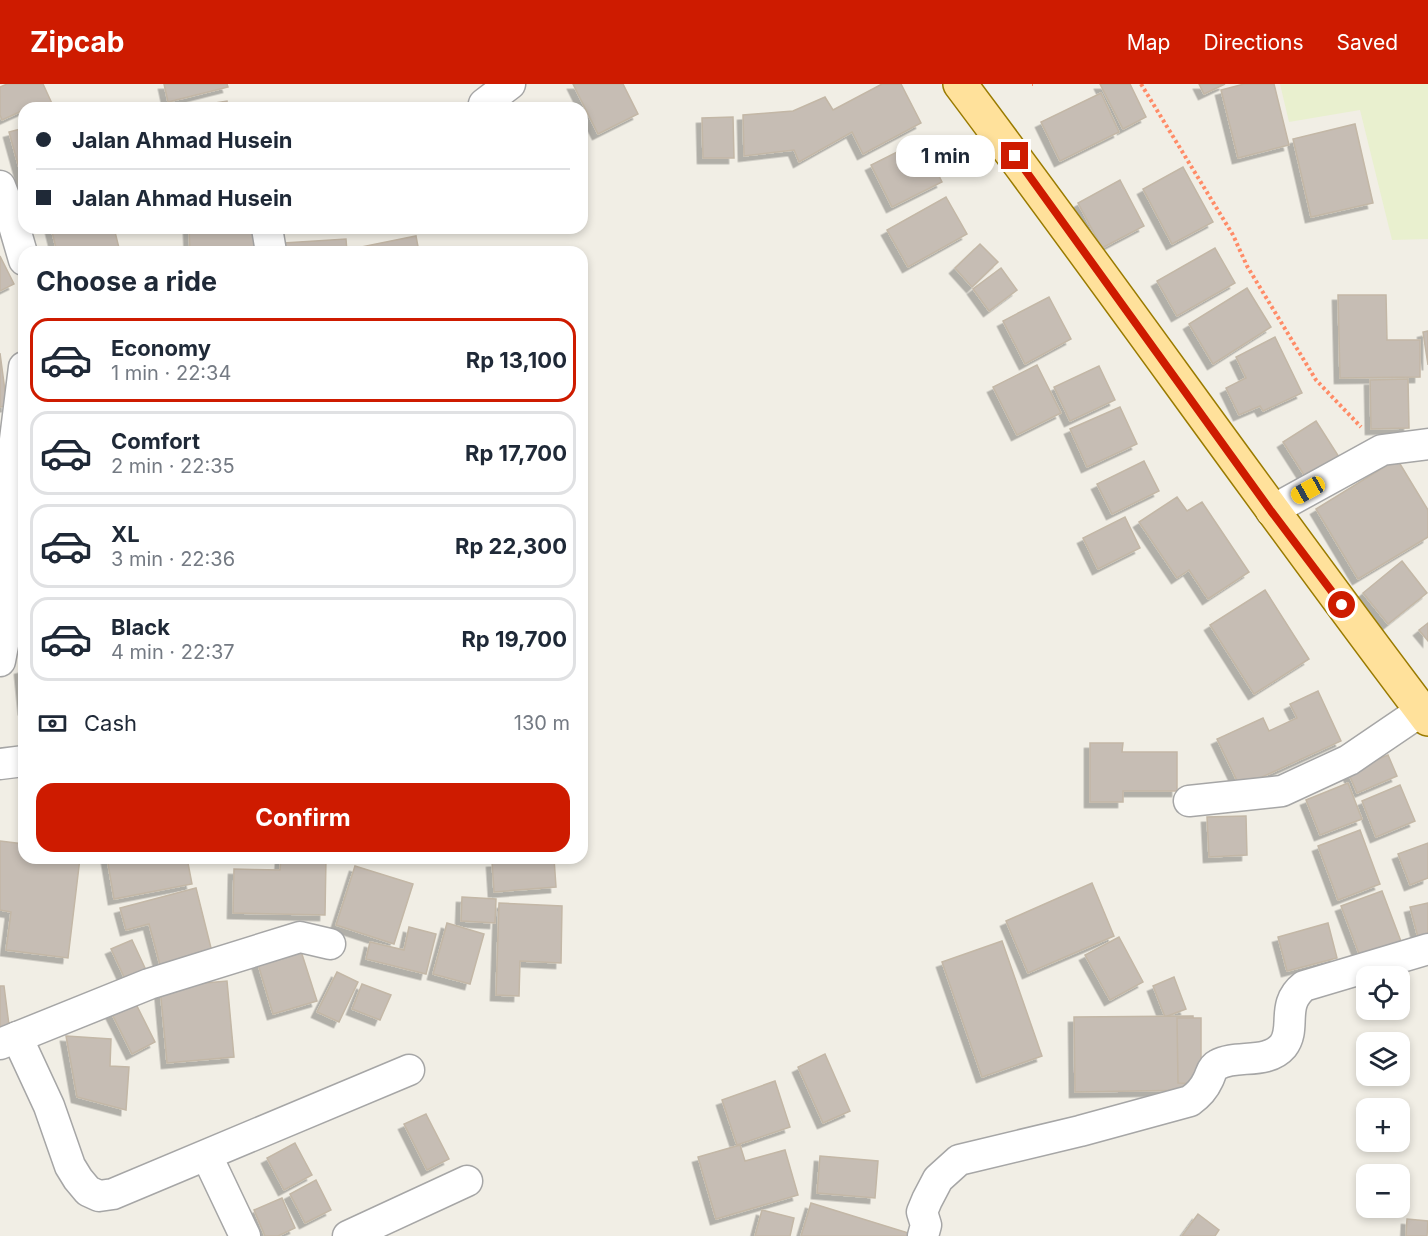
<!DOCTYPE html>
<meta charset="utf-8">
<style>
:root{--surface:#fff;--page:#f6f6f7;--text:#1f2937;--muted:#747a83;--line:#e0e1e3;--accent:#ce1b00}
body{margin:0;font-family:Inter,sans-serif;background:var(--page);color:var(--text);height:100vh;display:flex;flex-direction:column;font-size:22px;white-space:nowrap}
*{box-sizing:border-box;margin:0}
p{font-size:20px;color:var(--muted)}
.icon{flex:none;width:33px;height:33px;fill:none;stroke:currentColor;stroke-width:2;stroke-linecap:round;stroke-linejoin:round}
.map{position:relative;flex:1;overflow:hidden}
.sheet{position:absolute;left:18px;top:162px;width:570px;height:618px;display:flex;flex-direction:column;background:var(--surface);border-radius:18px;box-shadow:0 3px 9px #0003}
.sheet>*{flex:none}
.hud{position:absolute;left:18px;top:18px;width:570px;height:132px;border-radius:18px;box-shadow:0 3px 9px #0003;display:grid;align-content:center;height:132px;padding:0 18px;background:var(--surface)}
.tools{position:absolute;left:1356px;top:882px;display:grid;gap:12px}
.tools a{display:grid;place-items:center;width:54px;height:54px;border-radius:12px;background:var(--surface);box-shadow:0 3px 9px #0003;font-size:30px}
.end{position:absolute;width:27px;height:27px;margin:-14px;border:8px solid #ce1b00;background:#fff;box-shadow:0 0 0 3px #fff}
.from{border-radius:50%}
.bubble{position:absolute;height:42px;border-radius:18px;background:var(--surface);box-shadow:0 3px 9px #0003;font-size:20px;font-weight:700;line-height:42px;text-align:center}
.car{position:absolute;width:18px;height:36px;margin:-18px -9px;border-radius:8px;box-shadow:0 0 4px 2px #0007;background:linear-gradient(#f5c518 24%,#345 0 40%,#f5c518 0 76%,#345 0 86%,#f5c518 0)}
.hud b{display:flex;align-items:center;gap:21px;height:57px;font-size:22px}
.hud b+b{border-top:2px solid var(--line)}
.hud i{width:15px;height:15px;background:var(--text)}
ul{padding:0;list-style:none}
li{display:flex;align-items:center;gap:18px;height:84px;margin:0 12px 9px;padding:0 6px;border:3px solid var(--line);border-radius:18px}
li div{flex:1}
li b{display:block;font-size:22px}
li em{font-style:normal;font-weight:700}
li.selected{border-color:var(--accent)}
li>.icon{width:54px;height:54px;stroke-width:1.5}
h2{padding:0 18px;font-size:27px;line-height:72px}
.pay{display:flex;align-items:center;gap:15px;height:66px;padding:0 18px;font-size:22px}
.pay p{margin-inline-start:auto}
.action{display:flex;gap:12px;margin-top:auto;padding:12px 18px}
.action a{flex:1;height:69px;border-radius:18px;background:var(--accent);color:#fff;font-size:24px;font-weight:700;line-height:69px;text-align:center}
header{display:flex;align-items:center;gap:36px;box-sizing:border-box;height:84px;padding:0 30px;background:var(--accent);color:#fff}
header strong{font-size:28px}
nav{display:flex;gap:33px;margin-inline-start:auto;font-size:21px}
.map>svg:first-child{display:block}
</style>
<header>
<strong>Zipcab</strong>
<nav><a>Map</a><a>Directions</a><a>Saved</a></nav>
</header>
<div class="map">
<svg width="1428" height="1152" viewBox="0 0 1428 1152">
<defs>
<filter id="shadow"><feDropShadow dx="-5.5" dy="5.5" stdDeviation="0" flood-color="#0004"/></filter>
</defs>
<rect width="100%" height="100%" fill="#f1eee5"/>
<polygon fill="#e9f0cf" points="1280,0 1428,0 1428,155 1392,156 1360,26 1289,38"/>
<g fill="#c6bdb4" stroke="#c3b7a6" stroke-width="1.5" filter="url(#shadow)">
<polygon points="7,0 43,0 54,24 24,24 24,26 2,36 0,31 0,3"/>
<polygon points="164,0 227,0 228,3 168,18"/>
<polygon points="573,0 623,0 638,30 598,50"/>
<polygon points="882,0 901,0 921,39 863,70 852,48 799,78 794,66 744,72 743,31 793,27 825,13 833,26"/>
<polygon points="1100,0 1130,0 1146,33 1123,45"/>
<polygon points="1199,0 1225,0 1204,10"/>
<polygon points="1244,0 1274,0 1289,61 1238,74 1221,6"/>
<polygon points="1101,9 1119,48 1060,77 1041,38"/>
<polygon points="227,17 228,24 183,24"/>
<polygon points="733,33 734,74 703,74 702,34"/>
<polygon points="1355,40 1373,119 1311,133 1293,55"/>
<polygon points="24,44 24,102 9,48"/>
<polygon points="921,56 942,98 892,123 871,81"/>
<polygon points="1183,83 1213,138 1172,160 1143,105"/>
<polygon points="1120,96 1144,142 1102,164 1078,119"/>
<polygon points="946,113 967,150 908,183 887,146"/>
<polygon points="51,144 114,144 120,168 57,168"/>
<polygon points="189,144 259,144 260,168 190,168"/>
<polygon points="416,152 419,168 357,168 356,164"/>
<polygon points="346,155 347,168 285,168 284,159"/>
<polygon points="980,160 998,178 972,203 955,184"/>
<polygon points="1215,164 1235,199 1177,232 1157,197"/>
<polygon points="0,172 14,200 0,207"/>
<polygon points="1001,184 1017,206 989,227 973,205"/>
<polygon points="1247,204 1271,243 1213,280 1189,240"/>
<polygon points="1338,211 1386,211 1387,256 1420,256 1420,293 1340,294"/>
<polygon points="1049,213 1071,255 1025,280 1003,237"/>
<polygon points="1428,247 1428,281 1423,248"/>
<polygon points="1275,253 1302,309 1263,327 1260,322 1239,331 1226,304 1246,294 1236,273"/>
<polygon points="0,269 7,322 0,323"/>
<polygon points="1037,281 1061,329 1017,351 993,303"/>
<polygon points="1099,282 1115,316 1070,337 1054,303"/>
<polygon points="1408,295 1409,344 1371,345 1370,296"/>
<polygon points="1120,323 1137,360 1087,383 1070,345"/>
<polygon points="1316,337 1339,373 1306,394 1283,358"/>
<polygon points="1397,375 1428,426 1428,453 1358,495 1316,425"/>
<polygon points="1144,377 1159,407 1112,430 1097,400"/>
<polygon points="1177,413 1187,427 1202,418 1249,488 1208,515 1189,486 1177,494 1139,438"/>
<polygon points="1125,433 1140,464 1098,485 1083,454"/>
<polygon points="1402,477 1427,509 1388,540 1363,509"/>
<polygon points="1265,506 1309,575 1254,610 1210,541"/>
<polygon points="1428,539 1428,557 1419,546"/>
<polygon points="24,584 24,626 20,585"/>
<polygon points="1318,607 1341,657 1240,703 1217,655 1263,634 1269,647 1297,634 1290,620"/>
<polygon points="1090,659 1123,659 1122,668 1177,668 1177,707 1123,707 1123,718 1090,718"/>
<polygon points="1388,671 1397,692 1357,709 1348,688"/>
<polygon points="1348,699 1362,735 1320,751 1306,716"/>
<polygon points="1400,701 1415,737 1376,753 1362,717"/>
<polygon points="1246,732 1247,771 1209,773 1207,733"/>
<polygon points="1360,746 1380,800 1338,816 1318,762"/>
<polygon points="0,757 24,760 24,774 80,774 68,874 6,866 11,828 0,826"/>
<polygon points="1428,759 1428,794 1410,801 1398,770"/>
<polygon points="107,774 187,774 192,800 114,815"/>
<polygon points="281,774 326,774 325,831 233,829 234,785 280,786"/>
<polygon points="554,774 556,803 494,808 492,778"/>
<polygon points="355,782 413,800 394,860 336,841"/>
<polygon points="1092,799 1114,852 1028,889 1006,837"/>
<polygon points="196,804 212,868 160,881 149,840 126,846 120,824"/>
<polygon points="1382,807 1402,860 1361,875 1341,822"/>
<polygon points="462,813 496,815 495,839 461,837"/>
<polygon points="499,819 562,822 561,879 520,877 519,912 496,911"/>
<polygon points="1428,819 1428,863 1421,865 1410,823"/>
<polygon points="447,839 484,850 470,900 433,890"/>
<polygon points="1328,839 1337,874 1287,887 1278,853"/>
<polygon points="409,843 436,850 426,890 366,875 370,858 404,866"/>
<polygon points="1119,853 1143,898 1110,916 1085,871"/>
<polygon points="132,856 146,886 125,895 111,865"/>
<polygon points="1002,857 1042,972 982,993 942,878"/>
<polygon points="300,864 317,917 273,930 257,877"/>
<polygon points="337,888 358,898 339,938 317,928"/>
<polygon points="1174,893 1186,925 1165,933 1153,902"/>
<polygon points="227,897 234,973 167,979 160,903"/>
<polygon points="362,900 391,911 380,936 352,925"/>
<polygon points="0,902 4,902 10,949 0,951"/>
<polygon points="133,914 155,958 132,970 110,926"/>
<polygon points="1193,932 1195,1006 1075,1008 1074,933"/>
<polygon points="1177,934 1201,934 1201,1000 1178,999"/>
<polygon points="66,952 111,955 110,982 129,983 126,1026 77,1013"/>
<polygon points="825,970 850,1027 823,1039 798,983"/>
<polygon points="775,997 790,1043 737,1061 722,1016"/>
<polygon points="426,1030 449,1075 427,1086 404,1040"/>
<polygon points="295,1059 312,1091 284,1106 267,1074"/>
<polygon points="740,1061 745,1077 785,1066 798,1111 716,1135 698,1073"/>
<polygon points="820,1072 878,1077 875,1114 817,1109"/>
<polygon points="316,1096 331,1126 305,1139 290,1110"/>
<polygon points="282,1114 295,1144 278,1152 265,1152 254,1126"/>
<polygon points="811,1119 915,1151 914,1152 801,1152"/>
<polygon points="762,1126 794,1134 790,1152 755,1152"/>
<polygon points="1198,1130 1219,1146 1215,1152 1182,1152"/>
<polygon points="1407,1135 1428,1137 1427,1152 1406,1152"/>
</g>
<g fill="none" stroke-linecap="round" stroke-linejoin="round">
<defs>
<g id="minor">
<polyline points="483,24 484,20 510,0"/>
<polyline points="0,102 10,128 24,176"/>
<polyline points="267,144 271,168"/>
<polyline points="1271,427 1382,366 1428,360"/>
<polyline points="0,577 11,519 13,476 11,388 24,283"/>
<polyline points="0,680 24,677"/>
<polyline points="1189,717 1282,707 1349,676 1421,627"/>
<polyline points="17,953 49,1022 70,1082 78,1095 88,1107 99,1112 113,1110 409,986"/>
<polyline points="0,960 149,900 300,853 330,860"/>
<polyline points="207,1072 245,1152"/>
<polyline points="348,1152 467,1097"/>
<path d="M923,1152L926,1141L922,1128L927,1116L938,1095L959,1076L1080,1047L1190,1017C1197,1012 1204,1005 1208,996C1211,991 1211,984 1217,981C1236,970 1267,981 1283,962C1297,944 1280,921 1304,902L1428,865"/>
</g>
<path id="major" d="M960,0C1118,210 1269,426 1428,635"/>
</defs>
<use href="#minor" stroke="#a6a6a6" stroke-width="33"/>
<use href="#major" stroke="#9a7b00" stroke-width="36"/>
<g stroke="#ff8b67" stroke-width="4" stroke-dasharray="3 3" stroke-linecap="butt">
<polyline points="1032,0 1033,0"/>
<polyline points="1141,0 1233,151 1247,182 1316,296 1361,343"/>
</g>
<use href="#minor" stroke="#fff" stroke-width="30"/>
<use href="#major" stroke="#ffe19b" stroke-width="33"/>
</g>
<g fill="none" stroke-linecap="round" stroke-linejoin="round">
<polyline stroke="#ce1b00" stroke-width="8" points="1015,72 1271,427 1342,521"/>
</g>
</svg>
<div class="tools">
<a><svg class="icon" aria-label="locate" viewBox="0 0 24 24"><circle cx="12" cy="12" r="6"/><path d="M12 2v4M12 18v4M2 12h4M18 12h4"/></svg></a>
<a><svg class="icon" aria-label="layers" viewBox="0 0 24 24"><path d="M12 4l9 5-9 5-9-5zM3 14l9 5 9-5"/></svg></a>
<a>+</a>
<a>−</a>
</div>
<i class="end from" style="left:1342px;top:521px"></i>
<i class="end" style="left:1015px;top:72px"></i>
<div class="bubble" style="left:896px;top:51px;width:99px">1 min</div>
<i class="car" style="left:1308px;top:406px;rotate:241deg"></i>
<div class="hud">
<b><i class="from"></i>Jalan Ahmad Husein</b>
<b><i></i>Jalan Ahmad Husein</b>
</div>
<section class="sheet">
<h2>Choose a ride</h2>
<ul>
<li class="selected"><svg class="icon" aria-label="car" viewBox="0 0 24 24"><path d="M5 17H2v-5l4-1 3-4h7l3 4 3 1v5h-3M9 17h6M6 11h13"/><circle cx="7" cy="17" r="2"/><circle cx="17" cy="17" r="2"/></svg><div><b>Economy</b><p>1 min · 22:34</p></div><em>Rp 13,100</em></li>
<li><svg class="icon" aria-label="car" viewBox="0 0 24 24"><path d="M5 17H2v-5l4-1 3-4h7l3 4 3 1v5h-3M9 17h6M6 11h13"/><circle cx="7" cy="17" r="2"/><circle cx="17" cy="17" r="2"/></svg><div><b>Comfort</b><p>2 min · 22:35</p></div><em>Rp 17,700</em></li>
<li><svg class="icon" aria-label="car" viewBox="0 0 24 24"><path d="M5 17H2v-5l4-1 3-4h7l3 4 3 1v5h-3M9 17h6M6 11h13"/><circle cx="7" cy="17" r="2"/><circle cx="17" cy="17" r="2"/></svg><div><b>XL</b><p>3 min · 22:36</p></div><em>Rp 22,300</em></li>
<li><svg class="icon" aria-label="car" viewBox="0 0 24 24"><path d="M5 17H2v-5l4-1 3-4h7l3 4 3 1v5h-3M9 17h6M6 11h13"/><circle cx="7" cy="17" r="2"/><circle cx="17" cy="17" r="2"/></svg><div><b>Black</b><p>4 min · 22:37</p></div><em>Rp 19,700</em></li>
</ul>
<div class="pay"><svg class="icon" aria-label="cash" viewBox="0 0 24 24"><path d="M3 7h18v10H3z"/><circle cx="12" cy="12" r="2"/></svg>Cash<p>130 m</p></div>
<div class="action"><a>Confirm</a></div>
</section>
</div>
